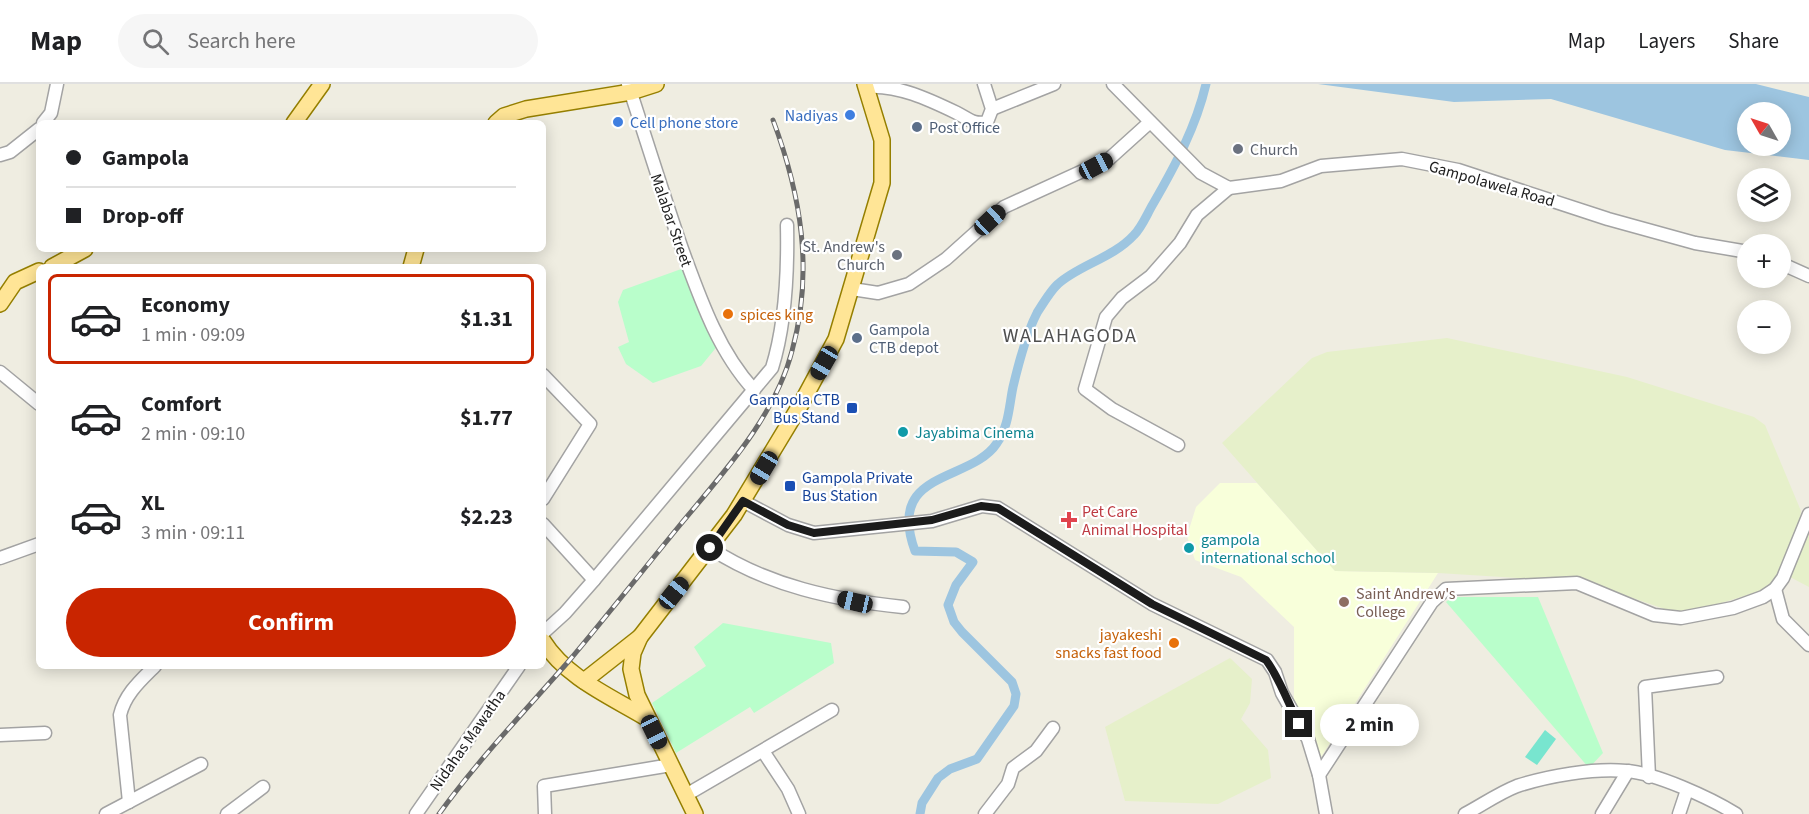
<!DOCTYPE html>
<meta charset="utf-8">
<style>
:root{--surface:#fff;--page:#f6f6f6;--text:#202124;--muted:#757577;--line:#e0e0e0;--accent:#c92500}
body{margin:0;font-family:"Source Sans 3",sans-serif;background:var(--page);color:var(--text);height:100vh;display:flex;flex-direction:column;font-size:22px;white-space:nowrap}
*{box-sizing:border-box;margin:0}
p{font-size:20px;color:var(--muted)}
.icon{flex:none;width:33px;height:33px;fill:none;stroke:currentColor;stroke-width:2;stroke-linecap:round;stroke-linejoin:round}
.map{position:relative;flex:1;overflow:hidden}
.sheet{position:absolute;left:36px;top:180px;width:510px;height:405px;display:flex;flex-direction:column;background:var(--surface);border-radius:9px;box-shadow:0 3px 15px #0003}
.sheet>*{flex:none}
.guide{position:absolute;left:36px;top:36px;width:510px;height:132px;border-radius:9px;box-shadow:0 3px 15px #0003;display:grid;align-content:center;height:132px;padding:0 30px;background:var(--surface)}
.needle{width:39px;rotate:309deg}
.fabs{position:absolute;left:1737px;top:18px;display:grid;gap:12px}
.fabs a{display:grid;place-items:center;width:54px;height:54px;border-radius:50%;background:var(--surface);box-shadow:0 3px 15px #0003;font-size:30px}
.end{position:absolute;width:27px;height:27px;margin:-14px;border:8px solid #1c1c1c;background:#fff;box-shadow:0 0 0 3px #fff}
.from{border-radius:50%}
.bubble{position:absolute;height:42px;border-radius:21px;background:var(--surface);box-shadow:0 3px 15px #0003;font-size:20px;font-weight:700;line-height:42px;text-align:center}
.car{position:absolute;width:18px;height:36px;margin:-18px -9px;border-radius:8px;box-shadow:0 0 4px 2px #0007;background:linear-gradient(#222 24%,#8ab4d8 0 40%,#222 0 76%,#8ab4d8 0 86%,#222 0)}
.guide b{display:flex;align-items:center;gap:21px;height:57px;font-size:22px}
.guide b+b{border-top:2px solid var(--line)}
.guide i{width:15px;height:15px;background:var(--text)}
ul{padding:10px 0 0;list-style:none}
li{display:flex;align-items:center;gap:18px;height:90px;margin:0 12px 9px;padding:0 18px;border:3px solid transparent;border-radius:9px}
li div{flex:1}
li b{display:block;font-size:22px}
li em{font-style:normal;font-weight:700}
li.active{border-color:var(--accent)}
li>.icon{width:54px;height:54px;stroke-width:1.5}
.cta{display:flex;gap:12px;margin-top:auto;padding:12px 30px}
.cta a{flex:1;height:69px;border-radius:36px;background:var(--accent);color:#fff;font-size:24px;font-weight:700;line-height:69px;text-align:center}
header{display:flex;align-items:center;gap:36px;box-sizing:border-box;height:84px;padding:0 30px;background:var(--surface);border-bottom:2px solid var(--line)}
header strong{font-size:28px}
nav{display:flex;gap:33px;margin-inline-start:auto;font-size:21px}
.search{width:420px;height:54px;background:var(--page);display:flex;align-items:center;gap:15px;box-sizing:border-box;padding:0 21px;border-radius:33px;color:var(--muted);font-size:22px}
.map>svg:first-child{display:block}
</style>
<header>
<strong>Map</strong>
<div class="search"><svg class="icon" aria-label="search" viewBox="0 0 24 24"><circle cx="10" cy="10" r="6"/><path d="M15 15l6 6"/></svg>Search here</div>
<nav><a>Map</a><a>Layers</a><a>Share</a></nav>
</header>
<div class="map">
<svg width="1809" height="730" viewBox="0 0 1809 730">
<rect width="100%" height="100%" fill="#efede1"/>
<polygon fill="#f8ffda" points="1220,399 1257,399 1335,487 1438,489 1321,673 1294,615 1294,543 1241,493 1195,476 1187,452 1196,423"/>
<g fill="#e6f0ca">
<polygon points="1447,254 1627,293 1754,333 1765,341 1801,427 1800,441 1776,500 1767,505 1692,528 1676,529 1601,503 1565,497 1438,489 1335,487 1222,359 1312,274 1327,268"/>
<polygon points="1809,448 1809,503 1790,493"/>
<polygon points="1230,574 1252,595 1250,619 1241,635 1268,666 1271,694 1218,720 1125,717 1105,643"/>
</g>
<g fill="#b9fecb">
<polygon points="684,184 719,260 701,282 653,299 626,280 618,263 629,258 618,218 623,206"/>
<polygon points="1452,513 1538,513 1603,669 1589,684 1446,518"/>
<polygon points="723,539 831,559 834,579 754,629 750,623 676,669 652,619 706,582 694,563"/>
</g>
<polygon fill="#78e5cf" points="1545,646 1556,655 1537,681 1525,673"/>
<path fill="#9dc5e0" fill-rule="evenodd" d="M1318,0H1756L1809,13V76L1725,66L1551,15L1454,18ZM1748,28H1780V62H1748Z"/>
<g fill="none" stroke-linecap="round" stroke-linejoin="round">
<path stroke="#9dc5e0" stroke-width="9" d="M920,730L922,719L938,694L950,685L977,675L1014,622L1016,610L1012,598L962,548L954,538L948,521L956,501L973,478L956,468L915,467C885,385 971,399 997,359C1009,342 1009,322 1013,303C1018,282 1027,248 1037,229C1042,221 1051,206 1058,200C1079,181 1113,174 1134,151C1142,143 1147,130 1153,120C1175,82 1196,43 1206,0"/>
<defs>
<g id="minor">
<path d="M628,0C646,55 663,110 682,165C700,214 718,267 754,306"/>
<polyline points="1113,0 1201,89 1229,104 1281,97 1321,82 1402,75 1458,86 1608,135 1695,159 1748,168"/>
<path d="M866,3C897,0 930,16 957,29C969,35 973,41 987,38L992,25L984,0"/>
<polyline points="992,25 1054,0"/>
<polyline points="43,39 51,29 57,0"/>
<polyline points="0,71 10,68 39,45"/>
<polyline points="1780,179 1809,192"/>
<polyline points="852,205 878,209 909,200 946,175 1004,123 1109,75 1150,38"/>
<polyline points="0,288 39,320"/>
<polyline points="543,291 590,340 543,415"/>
<polyline points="1178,361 1112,325 1085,305 1106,233 1122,214 1151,192 1180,159 1197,131 1229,104"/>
<polyline points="743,417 788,441 814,449 932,437 982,422 998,424 1152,520 1267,576 1275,588 1282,609 1308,655 1319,691 1326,730"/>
<polyline points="543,440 594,496 565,529 543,549"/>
<path d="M710,464C768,502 835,516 903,523"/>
<polyline points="0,474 39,460"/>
<path d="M594,496L772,284C786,239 788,188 787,141"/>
<polyline points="1775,505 1783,535 1809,561"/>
<polyline points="0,651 45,649"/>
<polyline points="763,667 788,705 799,730"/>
<polyline points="1319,691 1432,518 1446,505 1577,499 1654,531 1681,534 1733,524 1763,513 1775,505 1783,494 1809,430"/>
<polyline points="1649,693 1645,603 1717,593"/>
<polyline points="686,711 832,626"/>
<path d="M129,718L120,631C125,610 140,597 155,582"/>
<polyline points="106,730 201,680"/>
<polyline points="227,730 263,703"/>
<polyline points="416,730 519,582"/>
<polyline points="545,730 544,702 671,681"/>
<polyline points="985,730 1008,700 1013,684 1036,667 1053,644"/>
<path d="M1465,730C1482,721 1499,709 1517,702C1548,692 1593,684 1626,687C1656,689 1710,714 1736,730"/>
<polyline points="1602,730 1628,687"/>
<polyline points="1679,730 1687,706"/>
</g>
<g id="major">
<polyline points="294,39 322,0"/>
<polyline points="496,39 504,32 526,25 631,8 656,0"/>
<polyline points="52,183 85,165"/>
<polyline points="411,183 416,165"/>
<polyline points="0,220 15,198 39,187"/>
<path d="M543,557C566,594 612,613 648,635"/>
<polyline points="584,597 640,553"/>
<polyline points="695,730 637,611 631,585 633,569 640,553 734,431 801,320 836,255 882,99 882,56 865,0"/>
</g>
</defs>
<use href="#minor" stroke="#a3a3a3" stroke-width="15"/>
<use href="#major" stroke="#957f00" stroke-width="18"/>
<use href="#minor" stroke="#fff" stroke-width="12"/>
<use href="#major" stroke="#ffe596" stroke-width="15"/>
<defs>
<path id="rail" d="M439,730C478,676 524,628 568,578C606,533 643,486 680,441C723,389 775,333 792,267C814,187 801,111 773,36"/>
</defs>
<use href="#rail" stroke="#6a6a6a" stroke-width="5"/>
<use href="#rail" stroke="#fff" stroke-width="3" stroke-dasharray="9" stroke-linecap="butt"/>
</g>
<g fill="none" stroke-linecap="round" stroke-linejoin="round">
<path stroke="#1c1c1c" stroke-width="8" d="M710,464L743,417L788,441L814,449L932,436L981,422L998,424L1152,520L1266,576C1280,595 1288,619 1299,640"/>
</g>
<g fill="#3f7fe0" stroke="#fff" stroke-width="2">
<circle cx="850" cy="31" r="6"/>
<circle cx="618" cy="38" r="6"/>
</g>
<g fill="#5c6f8a" stroke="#fff" stroke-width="2">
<circle cx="917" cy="43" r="6"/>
<circle cx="857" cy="254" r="6"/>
</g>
<g fill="#6b7280" stroke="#fff" stroke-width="2">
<circle cx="1238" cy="65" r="6"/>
<circle cx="897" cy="171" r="6"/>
</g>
<g fill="#e8710a" stroke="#fff" stroke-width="2">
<circle cx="728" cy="230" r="6"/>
<circle cx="1174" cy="559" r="6"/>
</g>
<g fill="#1a4fb4" stroke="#fff" stroke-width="2">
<rect x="846" y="318" width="12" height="12" rx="3"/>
<rect x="784" y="396" width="12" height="12" rx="3"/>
</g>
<g fill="#0f9aa8" stroke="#fff" stroke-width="2">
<circle cx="903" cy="348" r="6"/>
<circle cx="1189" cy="464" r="6"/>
</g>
<path fill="#e0444e" stroke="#fff" stroke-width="2" d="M1066 427h6v6h6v6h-6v6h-6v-6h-6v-6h6z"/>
<circle fill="#8d6e63" stroke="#fff" stroke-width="2" cx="1344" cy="518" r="6"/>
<g text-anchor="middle" stroke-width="4.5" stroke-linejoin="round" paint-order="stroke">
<g font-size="16" fill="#366cbe" stroke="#fff" text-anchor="end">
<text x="838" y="37">Nadiyas</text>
<text x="630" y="44" text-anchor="start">Cell phone store</text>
</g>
<g font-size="16" fill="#4e5e75" stroke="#fff" text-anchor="start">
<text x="929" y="49">Post Office</text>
<text x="869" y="251">Gampola<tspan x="869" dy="18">CTB depot</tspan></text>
</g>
<g font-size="16" fill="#5b616d" stroke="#fff" text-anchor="start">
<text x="1250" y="71">Church</text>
<text x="885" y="168" text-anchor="end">St. Andrew's<tspan x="885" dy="18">Church</tspan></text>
</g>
<g font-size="16" fill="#1c1c1c" stroke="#fff">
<text transform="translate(1492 99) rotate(16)" y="6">Gampolawela Road</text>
<text transform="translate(672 136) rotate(71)" y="6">Malabar Street</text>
<text transform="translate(467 656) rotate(-55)" y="6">Nidahas Mawatha</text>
</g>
<g font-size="16" fill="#c56008" stroke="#fff" text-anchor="start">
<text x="740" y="236">spices king</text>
<text x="1162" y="556" text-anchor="end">jayakeshi<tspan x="1162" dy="18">snacks fast food</tspan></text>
</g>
<g font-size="16" fill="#164399" stroke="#fff" text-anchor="end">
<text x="840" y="321">Gampola CTB<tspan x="840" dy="18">Bus Stand</tspan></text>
<text x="802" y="399" text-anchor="start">Gampola Private<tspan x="802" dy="18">Bus Station</tspan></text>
</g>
<g font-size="16" fill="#0d838f" stroke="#fff" text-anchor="start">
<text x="915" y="354">Jayabima Cinema</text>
<text x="1201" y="461">gampola<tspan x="1201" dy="18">international school</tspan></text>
</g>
<g font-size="16" fill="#be3a42" stroke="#fff" text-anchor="start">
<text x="1082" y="433">Pet Care<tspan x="1082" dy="18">Animal Hospital</tspan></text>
</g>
<g font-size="16" fill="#785e54" stroke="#fff" text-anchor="start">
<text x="1356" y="515">Saint Andrew's<tspan x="1356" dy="18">College</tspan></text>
</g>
<g font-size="20" letter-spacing="1.5" fill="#4f4f4f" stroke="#fff">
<text x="1070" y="258">WALAHAGODA</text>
</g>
</g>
</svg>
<div class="fabs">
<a><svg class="needle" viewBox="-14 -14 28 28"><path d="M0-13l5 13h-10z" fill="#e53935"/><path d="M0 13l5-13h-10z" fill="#757577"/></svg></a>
<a><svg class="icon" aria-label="layers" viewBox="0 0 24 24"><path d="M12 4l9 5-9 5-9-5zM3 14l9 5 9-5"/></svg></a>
<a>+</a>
<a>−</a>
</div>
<i class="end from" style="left:710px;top:464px"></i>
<i class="end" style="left:1299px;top:640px"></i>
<div class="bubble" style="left:1320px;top:620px;width:99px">2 min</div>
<i class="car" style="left:1096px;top:82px;rotate:62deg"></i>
<i class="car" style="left:990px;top:136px;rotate:47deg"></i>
<i class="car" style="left:824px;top:279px;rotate:210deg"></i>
<i class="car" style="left:764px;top:384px;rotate:211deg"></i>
<i class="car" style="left:674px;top:509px;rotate:39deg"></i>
<i class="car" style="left:855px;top:518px;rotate:283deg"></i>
<i class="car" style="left:654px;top:648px;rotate:154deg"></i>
<div class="guide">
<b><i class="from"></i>Gampola</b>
<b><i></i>Drop-off</b>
</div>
<section class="sheet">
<ul>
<li class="active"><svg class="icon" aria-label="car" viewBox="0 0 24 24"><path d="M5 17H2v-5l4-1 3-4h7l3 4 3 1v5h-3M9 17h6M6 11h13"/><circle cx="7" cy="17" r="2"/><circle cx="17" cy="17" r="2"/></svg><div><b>Economy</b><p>1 min · 09:09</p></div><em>$1.31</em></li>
<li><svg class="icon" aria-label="car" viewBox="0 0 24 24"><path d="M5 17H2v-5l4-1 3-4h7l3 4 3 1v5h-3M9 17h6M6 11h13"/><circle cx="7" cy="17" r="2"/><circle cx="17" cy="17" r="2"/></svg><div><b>Comfort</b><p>2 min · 09:10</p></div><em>$1.77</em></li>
<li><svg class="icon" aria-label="car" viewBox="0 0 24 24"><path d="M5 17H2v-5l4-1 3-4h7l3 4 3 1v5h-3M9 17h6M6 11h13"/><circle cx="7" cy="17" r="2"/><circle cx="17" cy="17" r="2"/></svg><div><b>XL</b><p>3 min · 09:11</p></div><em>$2.23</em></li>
</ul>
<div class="cta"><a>Confirm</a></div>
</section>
</div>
